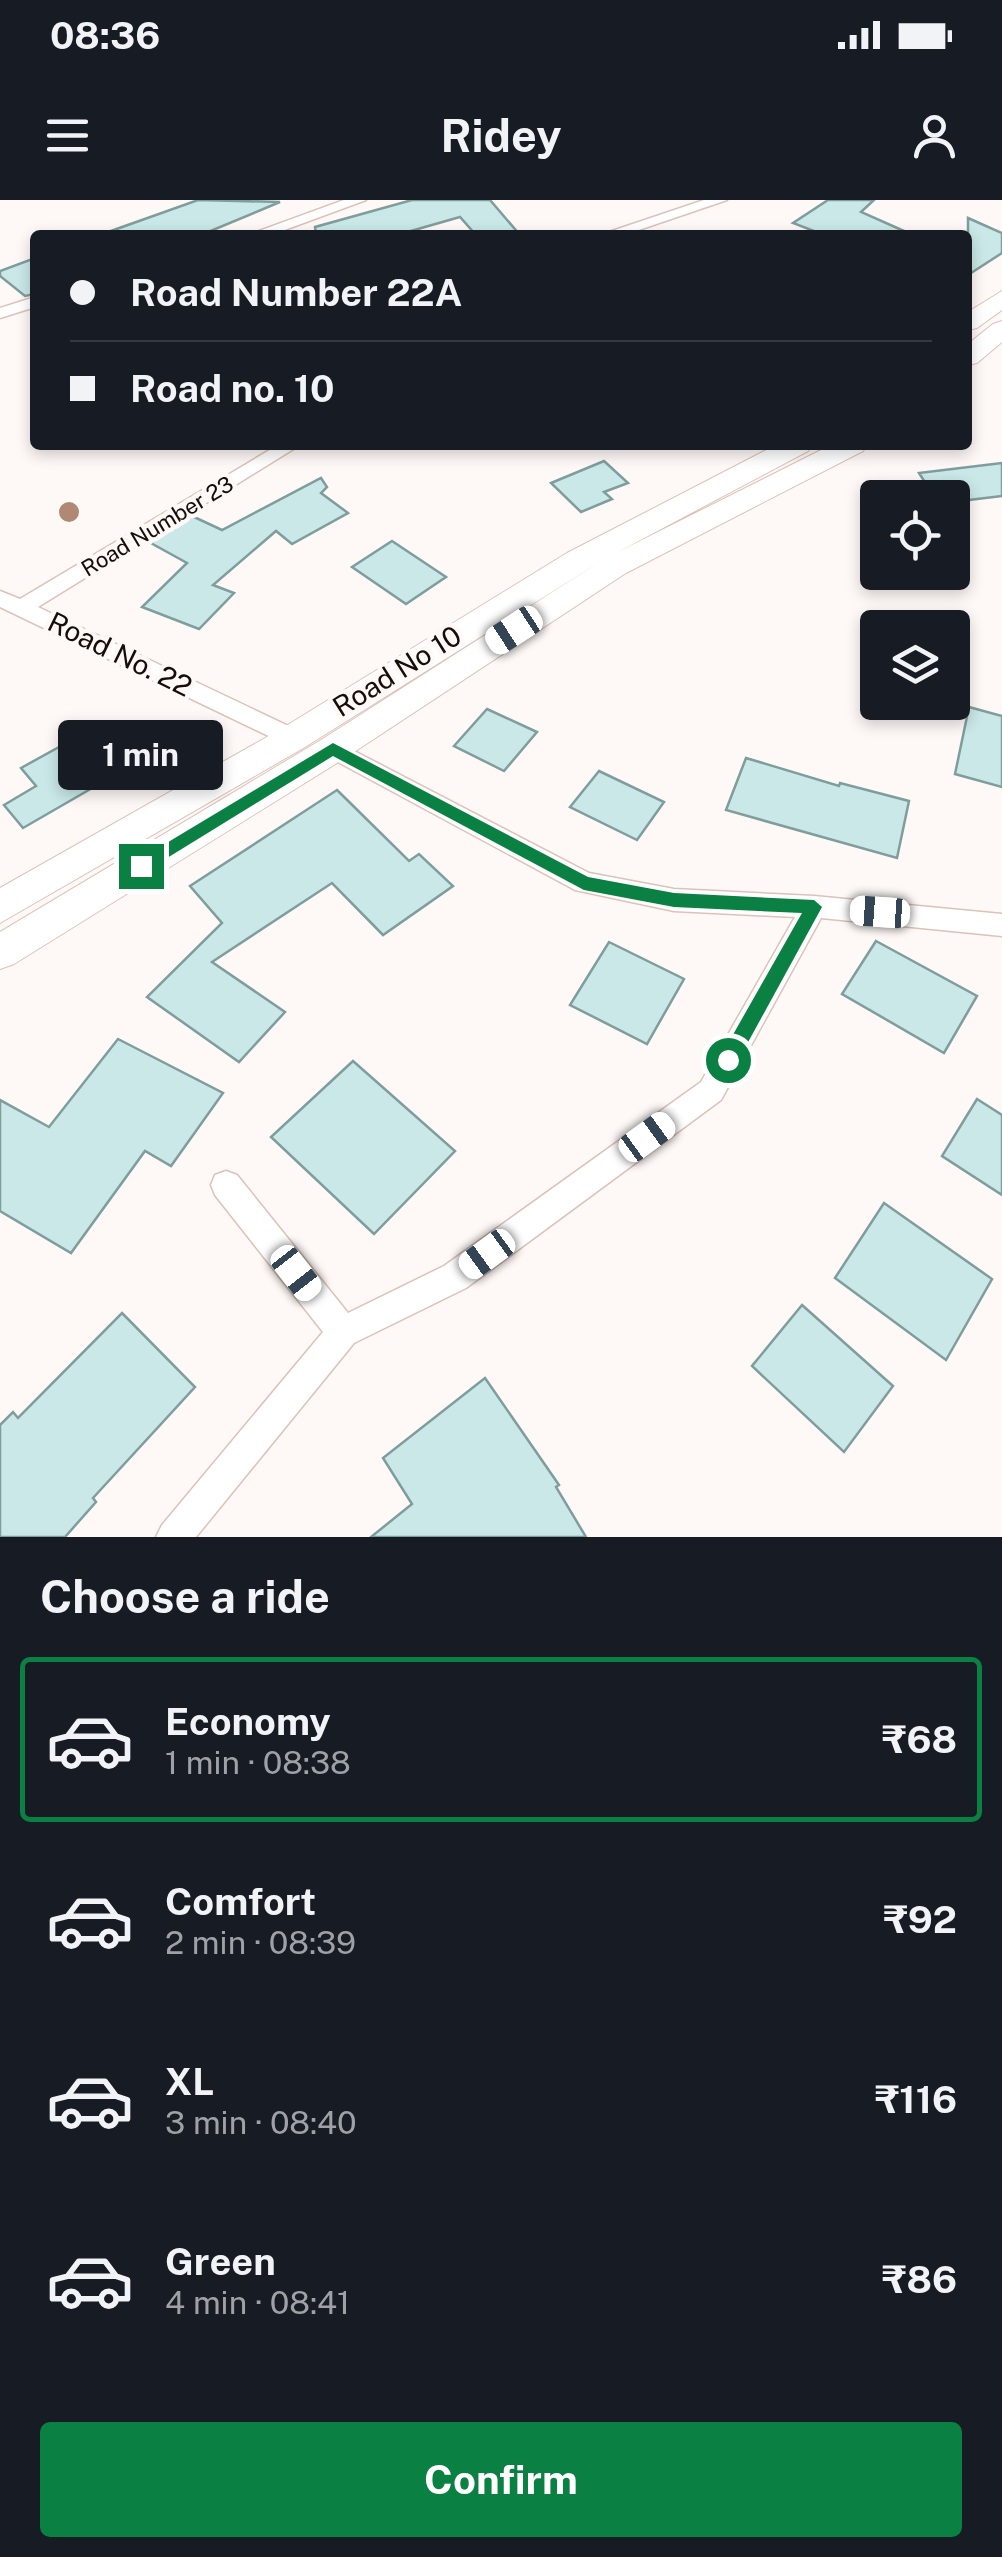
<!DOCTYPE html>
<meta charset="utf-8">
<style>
:root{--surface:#171b24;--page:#20242c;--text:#f1f3f6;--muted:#9ea1a6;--line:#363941;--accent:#0b8043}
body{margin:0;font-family:"Public Sans",sans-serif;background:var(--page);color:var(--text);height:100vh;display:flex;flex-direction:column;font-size:38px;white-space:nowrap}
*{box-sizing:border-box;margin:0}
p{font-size:32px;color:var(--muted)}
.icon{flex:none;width:55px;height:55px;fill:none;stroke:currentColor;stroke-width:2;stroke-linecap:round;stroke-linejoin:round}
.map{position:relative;height:1337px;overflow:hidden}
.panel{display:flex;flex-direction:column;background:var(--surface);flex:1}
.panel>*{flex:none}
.guide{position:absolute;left:30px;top:30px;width:942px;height:220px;border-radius:10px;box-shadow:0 5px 15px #0003;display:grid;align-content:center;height:220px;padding:0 40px;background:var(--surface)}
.controls{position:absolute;left:860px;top:280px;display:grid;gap:20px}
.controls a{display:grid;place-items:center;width:110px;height:110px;border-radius:10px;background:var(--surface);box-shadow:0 5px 15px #0003;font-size:50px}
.end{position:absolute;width:45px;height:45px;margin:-22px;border:12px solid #0b8043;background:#fff;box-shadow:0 0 0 5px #fff}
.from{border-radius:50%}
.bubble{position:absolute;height:70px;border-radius:10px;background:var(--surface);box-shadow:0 5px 15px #0003;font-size:32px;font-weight:700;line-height:70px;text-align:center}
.car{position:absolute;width:30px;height:60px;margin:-30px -15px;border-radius:12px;box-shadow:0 0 8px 2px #0007;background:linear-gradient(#fff 24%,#345 0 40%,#fff 0 76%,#345 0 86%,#fff 0)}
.guide b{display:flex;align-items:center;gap:35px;height:95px;font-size:38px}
.guide b+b{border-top:2px solid var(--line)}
.guide i{width:25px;height:25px;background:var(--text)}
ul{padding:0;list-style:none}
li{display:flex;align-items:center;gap:30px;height:165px;margin:0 20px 15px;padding:0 20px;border:5px solid transparent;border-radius:10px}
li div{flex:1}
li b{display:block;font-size:38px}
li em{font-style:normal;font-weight:700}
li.on{border-color:var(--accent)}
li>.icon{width:90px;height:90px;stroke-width:1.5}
h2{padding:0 40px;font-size:45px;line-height:120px}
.cta{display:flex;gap:20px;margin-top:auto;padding:20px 40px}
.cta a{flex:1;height:115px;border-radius:10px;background:var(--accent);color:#fff;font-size:40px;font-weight:700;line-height:115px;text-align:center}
.status{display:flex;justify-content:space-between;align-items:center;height:70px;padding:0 50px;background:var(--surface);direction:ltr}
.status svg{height:28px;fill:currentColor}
header{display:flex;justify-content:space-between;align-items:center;height:130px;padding:0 40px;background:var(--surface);font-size:45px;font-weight:700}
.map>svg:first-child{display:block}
</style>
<div class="status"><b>08:36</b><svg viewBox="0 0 49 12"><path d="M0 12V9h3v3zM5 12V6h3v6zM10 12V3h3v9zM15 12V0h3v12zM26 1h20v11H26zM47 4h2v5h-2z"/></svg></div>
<header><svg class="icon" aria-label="menu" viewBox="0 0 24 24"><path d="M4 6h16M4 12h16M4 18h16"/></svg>Ridey<svg class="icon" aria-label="person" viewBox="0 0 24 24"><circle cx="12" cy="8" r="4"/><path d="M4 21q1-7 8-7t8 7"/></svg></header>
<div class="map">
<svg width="1002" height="1337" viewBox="0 0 1002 1337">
<rect width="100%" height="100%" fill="#fef9f6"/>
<g fill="#c9e8e7" stroke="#7f9d9c" stroke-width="2.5">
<polygon points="198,0 280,2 201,35 111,35 111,31"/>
<polygon points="412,0 490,0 520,35 476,35 460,17 397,35 316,35 315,27"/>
<polygon points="828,0 874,0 861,12 913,35 824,35 793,23"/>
<polygon points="968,18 1002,33 1002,53 968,75"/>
<polygon points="35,58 35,94 25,96 0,76 0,71"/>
<polygon points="604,261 628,283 604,292 612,299 581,312 551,283"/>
<polygon points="1002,263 1002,296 952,302 952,298 935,298 919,273"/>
<polygon points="321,278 327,287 321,293 348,313 292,344 276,331 213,385 234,393 199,429 142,407 187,363 149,342 192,316 222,330"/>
<polygon points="392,341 446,377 406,404 352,367"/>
<polygon points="969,507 1002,516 1002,587 955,574"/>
<polygon points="487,509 537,532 504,571 454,546"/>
<polygon points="59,547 94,587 23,628 4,605 36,586 21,568"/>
<polygon points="746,558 839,586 840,583 909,601 897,658 726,610"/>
<polygon points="599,571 664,602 637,640 570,607"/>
<polygon points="337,590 409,661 419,654 453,686 383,735 332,683 212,762 285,812 239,862 147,797 222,723 190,686"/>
<polygon points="876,741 977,796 944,853 842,794"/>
<polygon points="609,742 684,779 647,844 570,805"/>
<polygon points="118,839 223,893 171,966 145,951 71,1053 0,1011 0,900 49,927"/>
<polygon points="353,861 455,951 374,1034 271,937"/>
<polygon points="977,899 1002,915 1002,995 942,956"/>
<polygon points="884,1003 992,1079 946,1160 835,1078"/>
<polygon points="802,1105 893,1186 844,1252 752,1166"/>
<polygon points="122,1113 195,1187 93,1298 96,1302 65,1337 0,1337 0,1225 13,1212 18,1218"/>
<polygon points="485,1178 559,1285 556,1287 586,1337 371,1337 412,1304 383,1258"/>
</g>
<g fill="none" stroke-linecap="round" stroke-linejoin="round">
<defs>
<g id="minor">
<polygon points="344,0 366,0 271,35 248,35"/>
<polygon points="704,0 727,0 624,35 600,35"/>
<polygon points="35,97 35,107 0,118 0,108"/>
<polygon points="278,245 300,245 38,407 301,532 305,538 301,544 285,544 0,407 0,391 20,399"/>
<polygon points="333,540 589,673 674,689 814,696 1002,714 1002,736 821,718 721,900 466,1088 354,1143 196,1337 156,1337 162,1325 323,1132 215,995 211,985 215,975 226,971 237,975 348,1113 444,1066 701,882 795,717 674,711 575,690 325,555 321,549 325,543"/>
</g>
<g id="secondary">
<polygon points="1002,91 1002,110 977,128 968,130 968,112"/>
<polygon points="1002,121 1002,142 977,163 968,165 968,144 993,124"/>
<polygon points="776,245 812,245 808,251 616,353 831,245 867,245 863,251 626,373 345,558 14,764 0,769 0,732 321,540 601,361 305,547 0,723 0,688 281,529 567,353"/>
</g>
</defs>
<use href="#minor" stroke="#dcc2b8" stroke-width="3"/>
<use href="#secondary" stroke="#dcc2b8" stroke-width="2"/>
<use href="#minor" fill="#fff" fill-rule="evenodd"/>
<use href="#secondary" fill="#fff" fill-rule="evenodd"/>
</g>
<circle fill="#b08975" cx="69" cy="312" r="10"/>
<polygon fill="#0b8043" points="333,543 588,677 674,693 814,700 822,707 735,866 728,868 722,866 722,854 802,713 674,707 584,690 333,556 146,671 135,671 135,662"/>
<g text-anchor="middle" stroke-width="9" stroke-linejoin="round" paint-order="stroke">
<g font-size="22" fill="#160d0a" stroke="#fef9f6">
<text transform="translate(157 326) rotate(-31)" y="8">Road Number 23</text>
</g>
<g font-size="28" fill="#160d0a" stroke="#fef9f6">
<text transform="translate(120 454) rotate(26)" y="10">Road No. 22</text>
<text transform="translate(397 471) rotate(-32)" y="10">Road No 10</text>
</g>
</g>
</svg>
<div class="controls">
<a><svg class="icon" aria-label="locate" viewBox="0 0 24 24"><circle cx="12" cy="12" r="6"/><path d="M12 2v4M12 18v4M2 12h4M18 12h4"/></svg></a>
<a><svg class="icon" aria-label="layers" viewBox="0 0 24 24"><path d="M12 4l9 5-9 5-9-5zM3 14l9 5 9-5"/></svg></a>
</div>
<i class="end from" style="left:728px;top:860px"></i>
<i class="end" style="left:141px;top:666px"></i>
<div class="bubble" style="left:58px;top:520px;width:165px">1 min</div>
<i class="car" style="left:514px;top:430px;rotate:237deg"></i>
<i class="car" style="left:880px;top:712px;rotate:274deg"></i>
<i class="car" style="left:647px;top:937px;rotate:54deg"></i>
<i class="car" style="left:487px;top:1054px;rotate:234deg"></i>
<i class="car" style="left:296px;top:1073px;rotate:142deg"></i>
<div class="guide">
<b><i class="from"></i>Road Number 22A</b>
<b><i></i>Road no. 10</b>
</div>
</div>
<section class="panel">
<h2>Choose a ride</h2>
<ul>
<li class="on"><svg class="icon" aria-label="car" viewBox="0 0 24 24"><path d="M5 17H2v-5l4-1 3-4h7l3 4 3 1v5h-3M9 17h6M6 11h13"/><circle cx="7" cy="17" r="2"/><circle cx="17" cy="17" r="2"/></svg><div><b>Economy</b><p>1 min · 08:38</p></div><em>₹68</em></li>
<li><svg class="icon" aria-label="car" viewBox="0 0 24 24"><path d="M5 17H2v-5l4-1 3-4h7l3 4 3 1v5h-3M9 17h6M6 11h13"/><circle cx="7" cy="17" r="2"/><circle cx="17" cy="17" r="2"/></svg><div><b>Comfort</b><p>2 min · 08:39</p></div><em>₹92</em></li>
<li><svg class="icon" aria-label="car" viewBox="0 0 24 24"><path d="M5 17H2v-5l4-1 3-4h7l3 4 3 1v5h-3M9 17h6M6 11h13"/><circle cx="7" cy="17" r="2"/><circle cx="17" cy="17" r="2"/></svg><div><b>XL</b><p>3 min · 08:40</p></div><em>₹116</em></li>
<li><svg class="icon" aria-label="car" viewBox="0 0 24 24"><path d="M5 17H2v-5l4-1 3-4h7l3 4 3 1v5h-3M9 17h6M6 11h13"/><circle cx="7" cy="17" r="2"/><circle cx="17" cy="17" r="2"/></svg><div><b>Green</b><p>4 min · 08:41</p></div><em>₹86</em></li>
</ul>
<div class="cta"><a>Confirm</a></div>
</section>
